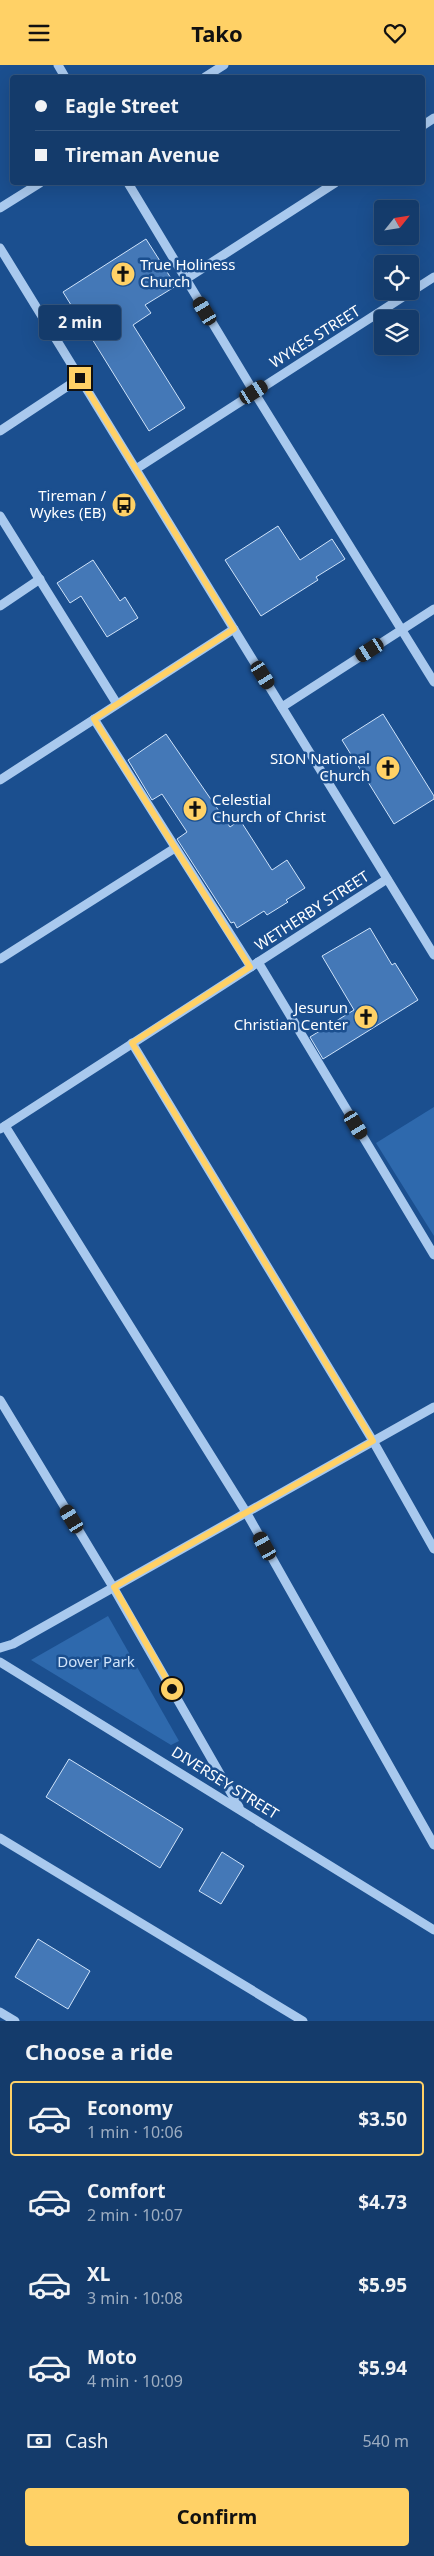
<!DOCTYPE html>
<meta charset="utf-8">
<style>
:root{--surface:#143b6b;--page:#1d4271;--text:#f1f3f6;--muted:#9dadc1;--line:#33557e;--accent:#ffd166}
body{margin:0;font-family:"Noto Sans",sans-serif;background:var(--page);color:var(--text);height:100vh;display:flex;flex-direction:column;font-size:19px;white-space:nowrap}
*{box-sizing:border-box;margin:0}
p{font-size:16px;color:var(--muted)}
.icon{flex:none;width:28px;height:28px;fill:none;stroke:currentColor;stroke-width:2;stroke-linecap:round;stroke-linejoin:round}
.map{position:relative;height:1956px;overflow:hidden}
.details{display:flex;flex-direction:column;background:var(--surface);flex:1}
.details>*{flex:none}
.guide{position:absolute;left:10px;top:10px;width:415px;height:110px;border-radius:5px;box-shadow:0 5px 20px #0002,0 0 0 1px var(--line);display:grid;align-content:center;height:110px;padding:0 25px;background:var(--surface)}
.needle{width:32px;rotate:60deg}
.fabs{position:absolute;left:374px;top:135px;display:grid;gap:10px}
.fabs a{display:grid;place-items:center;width:45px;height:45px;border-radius:5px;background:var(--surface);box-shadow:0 5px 20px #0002,0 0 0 1px var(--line);font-size:25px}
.end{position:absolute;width:22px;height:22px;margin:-11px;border:6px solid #ffd166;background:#111;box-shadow:0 0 0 2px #111}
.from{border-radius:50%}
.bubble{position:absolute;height:35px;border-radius:5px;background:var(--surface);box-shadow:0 5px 20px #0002,0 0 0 1px var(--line);font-size:16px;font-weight:700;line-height:35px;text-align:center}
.car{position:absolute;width:15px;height:30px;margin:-15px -8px;border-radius:6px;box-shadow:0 0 4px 1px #0007;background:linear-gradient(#222 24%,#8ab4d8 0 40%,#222 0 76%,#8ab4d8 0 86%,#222 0)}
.guide b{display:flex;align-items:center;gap:18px;height:48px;font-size:19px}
.guide b+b{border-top:1px solid var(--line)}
.guide i{width:12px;height:12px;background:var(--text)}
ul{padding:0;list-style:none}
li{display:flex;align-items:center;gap:15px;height:75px;margin:0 10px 8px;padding:0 15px;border:2px solid transparent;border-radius:5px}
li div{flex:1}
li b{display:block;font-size:19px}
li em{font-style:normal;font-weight:700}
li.selected{border-color:var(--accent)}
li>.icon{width:45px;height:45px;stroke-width:1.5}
h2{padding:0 25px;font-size:22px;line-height:60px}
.pay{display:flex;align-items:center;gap:12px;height:55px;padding:0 25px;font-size:19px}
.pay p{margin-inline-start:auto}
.primary-button{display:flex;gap:10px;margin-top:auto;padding:10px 25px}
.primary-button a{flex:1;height:58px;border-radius:5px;background:var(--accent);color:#111;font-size:20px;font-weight:700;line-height:58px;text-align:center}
header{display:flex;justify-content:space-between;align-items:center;height:65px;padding:0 25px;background:var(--accent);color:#111;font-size:22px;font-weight:700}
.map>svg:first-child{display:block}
</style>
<header><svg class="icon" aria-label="menu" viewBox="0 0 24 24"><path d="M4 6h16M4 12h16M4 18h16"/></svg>Tako<svg class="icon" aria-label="heart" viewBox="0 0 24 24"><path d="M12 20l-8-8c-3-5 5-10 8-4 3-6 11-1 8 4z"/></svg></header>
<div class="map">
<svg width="434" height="1956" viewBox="0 0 434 1956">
<rect width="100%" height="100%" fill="#1b4f8f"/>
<g fill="#2e69ad">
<polygon points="434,1042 434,1171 376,1078"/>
<polygon points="108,1551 179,1676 171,1680 31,1595"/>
</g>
<g fill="#4478b7" stroke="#cfe3fa">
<polygon points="146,174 176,221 145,240 151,248 133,260 185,343 149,366 63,227"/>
<polygon points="278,461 300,495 332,474 345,494 316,512 318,515 261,551 225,495"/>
<polygon points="93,495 120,536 125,532 138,553 107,572 81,531 70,538 57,518"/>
<polygon points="383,649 434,731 434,734 394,759 342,675"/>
<polygon points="166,669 230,762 240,755 272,805 287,795 305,823 286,835 288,837 267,850 264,846 237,863 234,857 231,858 177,774 187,767 162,729 152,735 128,695"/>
<polygon points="370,863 392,900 395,898 418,935 323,994 310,972 354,945 322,891"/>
<polygon points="69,1694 183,1764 160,1803 46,1732"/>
<polygon points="222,1787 244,1801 221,1839 199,1826"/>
<polygon points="38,1874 90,1906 68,1944 15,1912"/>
</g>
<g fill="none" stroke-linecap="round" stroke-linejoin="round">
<g stroke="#a9c9ee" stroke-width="9">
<polyline points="58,0 65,12"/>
<polyline points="205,12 224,0"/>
<polyline points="422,61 434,53"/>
<polyline points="128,118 254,327 434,617"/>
<polyline points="0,143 40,118"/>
<polyline points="0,183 434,890"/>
<polyline points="186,214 335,118"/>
<polyline points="0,366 80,313"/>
<polyline points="136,404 434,212"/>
<polyline points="0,451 117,639"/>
<polyline points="0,541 40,514"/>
<polyline points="282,642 434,544"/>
<polyline points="94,654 251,902"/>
<polyline points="0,715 234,564"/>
<polyline points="0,894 175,783"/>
<polyline points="258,897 434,1190"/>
<polyline points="132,978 373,1376 434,1484"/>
<polyline points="5,1061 246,1447 434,1780"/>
<polyline points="0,1064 387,814"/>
<polyline points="0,1335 113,1522 239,1742"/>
<polyline points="0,1583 13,1579 434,1342"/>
<polyline points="0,1597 434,1865"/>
<polyline points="0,1773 303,1956"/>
<polyline points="0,1947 15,1956"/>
</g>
</g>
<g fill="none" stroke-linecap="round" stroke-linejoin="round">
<polyline stroke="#ffd166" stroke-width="6" points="80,313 234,564 94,654 250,902 132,978 373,1376 114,1522 172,1624"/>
</g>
<defs>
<symbol id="church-disc" viewBox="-11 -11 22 22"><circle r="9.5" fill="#ffd166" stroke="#1b4f8f"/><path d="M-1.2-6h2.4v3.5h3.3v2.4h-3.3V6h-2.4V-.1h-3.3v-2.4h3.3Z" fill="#111"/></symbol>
<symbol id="bus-disc" viewBox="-11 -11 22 22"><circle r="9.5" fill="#ffd166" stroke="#1b4f8f"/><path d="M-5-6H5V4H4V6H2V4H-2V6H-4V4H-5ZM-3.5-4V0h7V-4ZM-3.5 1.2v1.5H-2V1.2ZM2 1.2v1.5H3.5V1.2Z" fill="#111"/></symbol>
</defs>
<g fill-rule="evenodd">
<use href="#church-disc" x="109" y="195" width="28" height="28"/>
<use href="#bus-disc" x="110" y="426" width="28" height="28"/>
<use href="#church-disc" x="374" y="689" width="28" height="28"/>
<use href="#church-disc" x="181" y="730" width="28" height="28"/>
<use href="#church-disc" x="352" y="938" width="28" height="28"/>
</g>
<g text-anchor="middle" stroke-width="5" stroke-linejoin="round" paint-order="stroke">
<g font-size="15" fill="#fff" stroke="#1b4f8f" text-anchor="end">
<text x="140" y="205" text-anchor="start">True Holiness<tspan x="140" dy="17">Church</tspan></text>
<text x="106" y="436">Tireman /<tspan x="106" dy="17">Wykes (EB)</tspan></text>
<text x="370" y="699">SION National<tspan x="370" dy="17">Church</tspan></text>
<text x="212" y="740" text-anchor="start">Celestial<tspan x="212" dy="17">Church of Christ</tspan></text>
<text x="348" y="948">Jesurun<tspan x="348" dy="17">Christian Center</tspan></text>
</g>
<g font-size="15" fill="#fff" stroke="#1b4f8f">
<text transform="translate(315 272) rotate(-32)" y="5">WYKES STREET</text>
<text transform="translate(312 846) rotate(-33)" y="5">WETHERBY STREET</text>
<text transform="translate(225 1718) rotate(32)" y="5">DIVERSEY STREET</text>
</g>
<g font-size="15" fill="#cfe3fa" stroke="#1b4f8f">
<text x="96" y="1602">Dover Park</text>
</g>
</g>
</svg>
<div class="fabs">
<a><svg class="needle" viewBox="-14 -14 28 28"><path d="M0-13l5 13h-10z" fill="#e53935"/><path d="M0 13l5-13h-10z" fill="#9dadc1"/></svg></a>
<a><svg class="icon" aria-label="locate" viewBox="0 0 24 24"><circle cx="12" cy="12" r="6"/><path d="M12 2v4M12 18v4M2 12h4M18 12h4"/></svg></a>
<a><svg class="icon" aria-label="layers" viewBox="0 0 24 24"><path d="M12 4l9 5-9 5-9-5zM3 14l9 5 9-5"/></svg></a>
</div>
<i class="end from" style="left:172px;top:1624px"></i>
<i class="end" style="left:80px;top:313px"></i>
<div class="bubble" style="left:39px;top:240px;width:82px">2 min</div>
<i class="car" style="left:205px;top:246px;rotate:329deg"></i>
<i class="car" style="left:254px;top:327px;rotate:58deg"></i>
<i class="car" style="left:370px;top:585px;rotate:238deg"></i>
<i class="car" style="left:263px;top:610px;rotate:148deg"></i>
<i class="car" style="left:356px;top:1060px;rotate:149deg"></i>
<i class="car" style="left:72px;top:1454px;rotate:329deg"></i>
<i class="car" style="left:265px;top:1481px;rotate:331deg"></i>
<div class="guide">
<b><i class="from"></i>Eagle Street</b>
<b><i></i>Tireman Avenue</b>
</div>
</div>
<section class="details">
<h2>Choose a ride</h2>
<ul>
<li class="selected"><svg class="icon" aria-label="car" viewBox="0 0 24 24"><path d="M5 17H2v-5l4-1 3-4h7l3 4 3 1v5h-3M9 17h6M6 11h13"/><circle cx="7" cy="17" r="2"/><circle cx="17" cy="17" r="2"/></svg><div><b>Economy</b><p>1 min · 10:06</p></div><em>$3.50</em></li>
<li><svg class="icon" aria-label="car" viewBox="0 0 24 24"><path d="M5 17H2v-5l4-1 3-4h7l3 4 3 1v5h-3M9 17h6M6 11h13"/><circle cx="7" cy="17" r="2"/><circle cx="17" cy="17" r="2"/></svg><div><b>Comfort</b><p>2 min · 10:07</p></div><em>$4.73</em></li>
<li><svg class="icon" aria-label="car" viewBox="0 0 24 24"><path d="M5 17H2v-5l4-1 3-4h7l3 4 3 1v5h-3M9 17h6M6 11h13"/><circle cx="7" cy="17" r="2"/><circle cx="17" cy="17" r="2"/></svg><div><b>XL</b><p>3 min · 10:08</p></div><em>$5.95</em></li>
<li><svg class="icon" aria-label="car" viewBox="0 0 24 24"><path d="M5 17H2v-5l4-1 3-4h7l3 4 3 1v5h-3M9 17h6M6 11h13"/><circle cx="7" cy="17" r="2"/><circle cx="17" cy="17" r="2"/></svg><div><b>Moto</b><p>4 min · 10:09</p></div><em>$5.94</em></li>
</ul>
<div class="pay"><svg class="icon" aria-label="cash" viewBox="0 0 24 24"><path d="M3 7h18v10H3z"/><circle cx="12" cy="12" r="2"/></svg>Cash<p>540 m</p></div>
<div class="primary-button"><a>Confirm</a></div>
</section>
